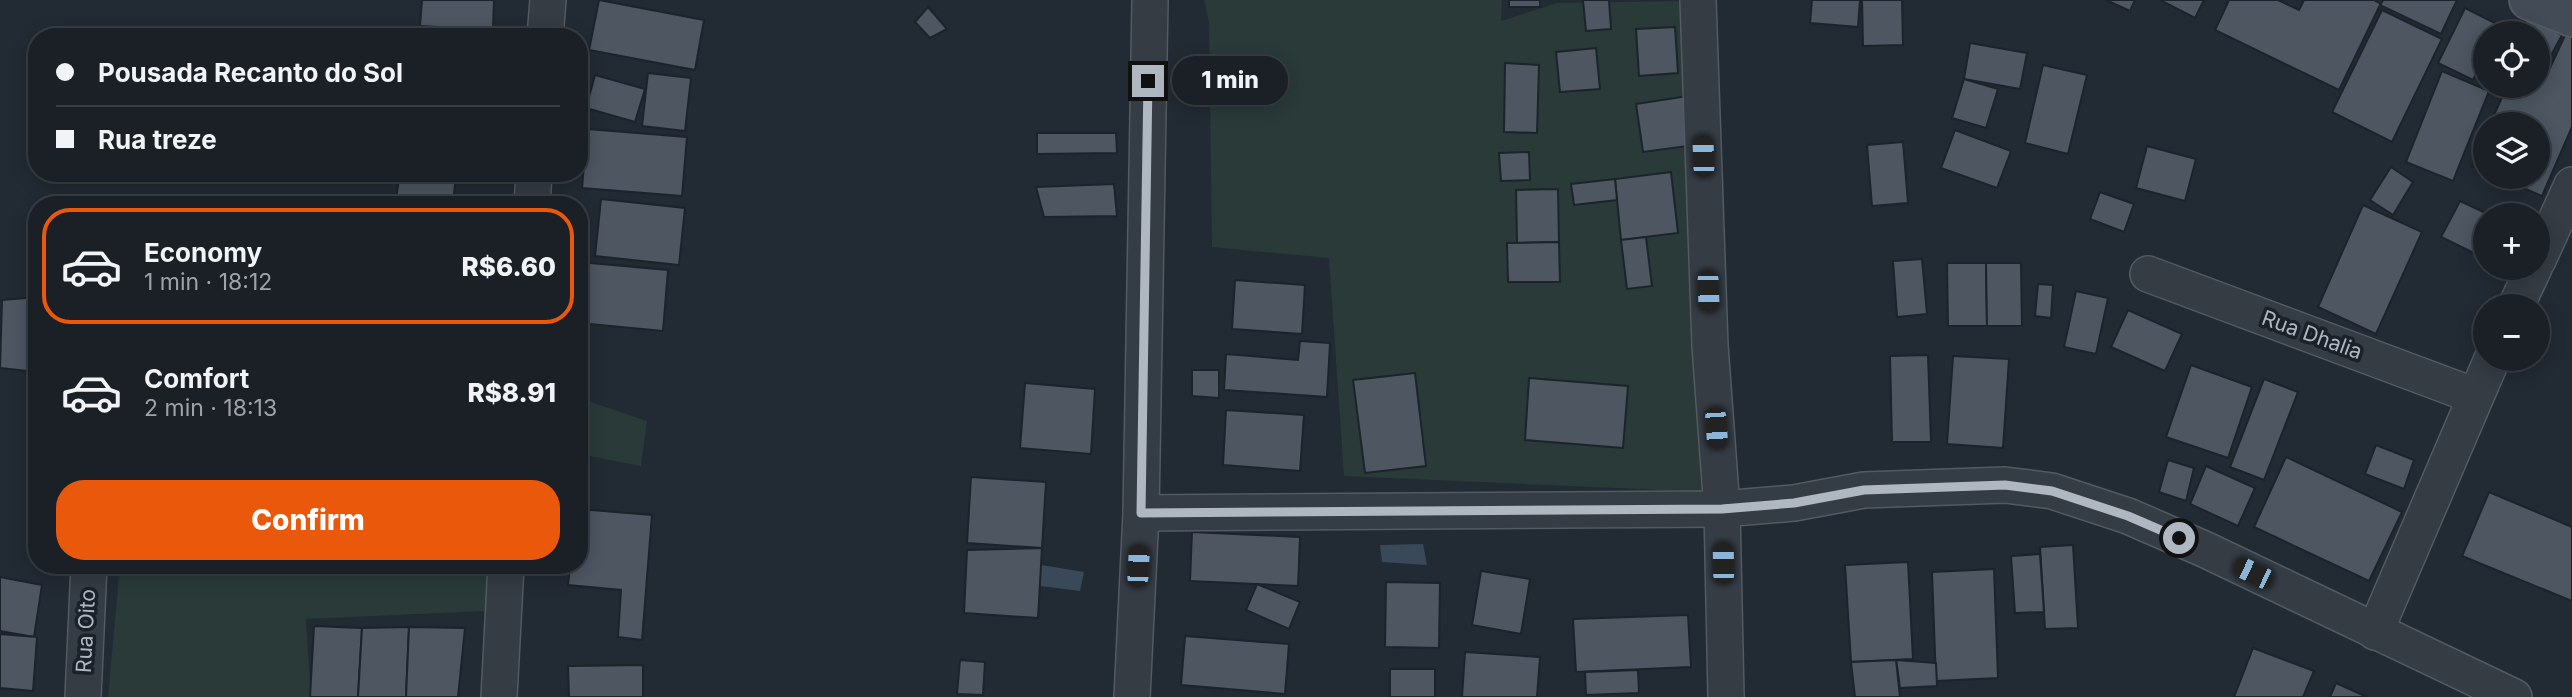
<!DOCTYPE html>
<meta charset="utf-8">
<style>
:root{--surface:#1a2026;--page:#272d32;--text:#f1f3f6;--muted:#9fa3a7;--line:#383e43;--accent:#ea580c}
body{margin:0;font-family:Inter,sans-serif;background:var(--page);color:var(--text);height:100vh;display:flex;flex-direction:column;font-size:26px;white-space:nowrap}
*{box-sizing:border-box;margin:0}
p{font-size:23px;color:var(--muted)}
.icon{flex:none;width:38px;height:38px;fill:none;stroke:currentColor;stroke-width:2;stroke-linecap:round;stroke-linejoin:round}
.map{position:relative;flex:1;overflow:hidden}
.side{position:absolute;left:28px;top:196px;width:560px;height:378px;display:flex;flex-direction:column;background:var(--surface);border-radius:28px;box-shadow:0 4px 18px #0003,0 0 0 2px var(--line)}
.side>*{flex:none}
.top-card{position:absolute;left:28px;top:28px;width:560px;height:154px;border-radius:28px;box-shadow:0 4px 18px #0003,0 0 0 2px var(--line);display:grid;align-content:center;height:154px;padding:0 28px;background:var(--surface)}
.tools{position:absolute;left:2473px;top:21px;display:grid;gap:14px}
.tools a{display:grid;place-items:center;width:77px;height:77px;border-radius:50%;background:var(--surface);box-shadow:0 4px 18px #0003,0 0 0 2px var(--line);font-size:35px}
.end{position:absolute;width:32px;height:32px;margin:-16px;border:9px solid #afb7c1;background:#111;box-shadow:0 0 0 4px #111}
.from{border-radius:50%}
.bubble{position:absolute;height:49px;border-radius:24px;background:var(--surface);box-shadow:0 4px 18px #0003,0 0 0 2px var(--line);font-size:23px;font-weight:800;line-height:49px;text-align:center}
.car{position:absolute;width:21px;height:42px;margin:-21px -10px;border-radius:9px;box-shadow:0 0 5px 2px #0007;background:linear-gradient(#222 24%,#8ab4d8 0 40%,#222 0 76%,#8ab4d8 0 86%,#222 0)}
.top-card b{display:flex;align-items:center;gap:24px;height:66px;font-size:26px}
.top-card b+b{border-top:2px solid var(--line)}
.top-card i{width:18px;height:18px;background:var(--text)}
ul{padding:12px 0 0;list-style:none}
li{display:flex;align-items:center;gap:21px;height:116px;margin:0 14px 10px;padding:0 14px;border:4px solid transparent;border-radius:28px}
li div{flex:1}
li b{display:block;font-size:26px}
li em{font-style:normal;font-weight:800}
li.current{border-color:var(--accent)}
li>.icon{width:63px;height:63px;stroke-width:1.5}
.cta{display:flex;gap:14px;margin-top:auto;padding:14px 28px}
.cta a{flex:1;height:80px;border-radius:28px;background:var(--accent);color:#fff;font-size:28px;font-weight:800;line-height:80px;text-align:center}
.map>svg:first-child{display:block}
</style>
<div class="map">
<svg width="2572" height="697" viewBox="0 0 2572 697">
<rect width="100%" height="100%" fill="#222a33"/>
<g fill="#293a39">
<polygon points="1204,0 1502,0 1501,21 1557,3 1682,1 1705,492 1344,476 1329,258 1212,247 1209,22"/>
<polygon points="579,398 647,421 641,466 579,454"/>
<polygon points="120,565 489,565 485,611 306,619 311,697 108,697"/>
</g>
<g fill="#39495a">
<polygon points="1423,544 1427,565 1382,562 1380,545"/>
<polygon points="1041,565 1084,572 1080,591 1040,586"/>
</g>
<g fill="#4d5661" stroke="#1c232a" stroke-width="2">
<polygon points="422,0 494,0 493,30 420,26"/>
<polygon points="599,0 704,20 695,70 589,50"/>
<rect x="1509" y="0" width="31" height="7"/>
<polygon points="1583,0 1609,0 1611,29 1586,31"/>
<polygon points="1812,0 1860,0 1858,27 1810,23"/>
<polygon points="1862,0 1902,0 1903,45 1863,46"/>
<polygon points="2106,0 2135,0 2130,11"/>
<polygon points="2160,0 2204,0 2195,18"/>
<polygon points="2229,0 2278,0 2299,10 2304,0 2374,0 2381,4 2383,0 2457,0 2441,34 2380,5 2339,90 2215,30"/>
<polygon points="928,7 947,29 930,38 915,22"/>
<polygon points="2465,8 2499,25 2495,33 2485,33 2485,55 2473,80 2438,63"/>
<polygon points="2382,10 2442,39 2392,142 2332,112"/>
<polygon points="2527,17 2562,35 2547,63 2538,59 2538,33 2519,33"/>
<polygon points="1675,27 1678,73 1639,76 1636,29"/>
<polygon points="2567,31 2572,33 2572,127 2542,196 2498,177 2538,177 2538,124 2490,124 2507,86 2538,86 2538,63 2550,68"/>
<polygon points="1970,43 2027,53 2020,89 1964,79"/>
<polygon points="1596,48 1600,89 1560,92 1556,52"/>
<polygon points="1505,63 1539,65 1537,133 1504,132"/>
<polygon points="2043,65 2087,75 2068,154 2025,143"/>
<polygon points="2442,71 2489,91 2453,181 2406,162"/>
<polygon points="648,73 691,78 685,131 642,126"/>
<polygon points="595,75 645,89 635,122 586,108"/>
<polygon points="1964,79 1998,89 1986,128 1952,118"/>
<polygon points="1688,96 1695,145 1643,152 1636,104"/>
<polygon points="587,129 687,137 682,196 582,188"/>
<polygon points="1955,130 2011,151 1997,188 1941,168"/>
<polygon points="1037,133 1116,133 1117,153 1037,154"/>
<polygon points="2485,136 2485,171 2472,166"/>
<polygon points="1903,142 1908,203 1872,206 1867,145"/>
<polygon points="2147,146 2196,159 2185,201 2136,188"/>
<polygon points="1529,152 1530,180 1501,181 1499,153"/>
<polygon points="2391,167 2413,182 2393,215 2370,200"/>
<polygon points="1671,172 1678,233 1621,240 1615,179"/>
<polygon points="400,173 456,173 453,205 395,205"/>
<polygon points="1615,179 1617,200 1574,205 1571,184"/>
<polygon points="1114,184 1117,216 1044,217 1036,187"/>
<polygon points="1558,189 1559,242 1517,243 1516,190"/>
<polygon points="2100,192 2134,204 2124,232 2090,219"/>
<polygon points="601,199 685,208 679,265 595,256"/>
<polygon points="2460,201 2490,215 2485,215 2485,241 2478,255 2441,237"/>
<polygon points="2363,205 2422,232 2376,334 2318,307"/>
<polygon points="1646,237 1652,286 1627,289 1621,240"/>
<polygon points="1559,242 1560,282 1508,282 1507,243"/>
<polygon points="1922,259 1927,314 1897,317 1893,261"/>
<polygon points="579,262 668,270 663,331 579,323"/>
<polygon points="1947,263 1986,263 1987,326 1948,326"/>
<polygon points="1986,263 2021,263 2022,326 1987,326"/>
<polygon points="1235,280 1305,285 1302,334 1232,329"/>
<polygon points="2038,284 2053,285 2051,318 2035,316"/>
<polygon points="2076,291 2108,298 2096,354 2064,347"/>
<polygon points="37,297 37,372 0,368 2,300"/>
<polygon points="2128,310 2182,334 2165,371 2111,347"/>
<polygon points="1300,341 1330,343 1327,397 1224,390 1226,354 1298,360"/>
<polygon points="1928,355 1931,442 1892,442 1890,356"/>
<polygon points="1953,356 2009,359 2003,448 1947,444"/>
<polygon points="2191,365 2252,387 2228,458 2166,437"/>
<polygon points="1192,370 1219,370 1219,398 1192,396"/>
<polygon points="1415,373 1426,466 1365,473 1353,380"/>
<polygon points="1529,378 1628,386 1623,448 1525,440"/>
<polygon points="2264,379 2298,392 2264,480 2230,467"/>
<polygon points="1025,383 1095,389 1091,454 1020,448"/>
<polygon points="1226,410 1304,415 1300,471 1223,465"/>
<polygon points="2376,445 2414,460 2404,489 2365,474"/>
<polygon points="2286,457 2402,512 2369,581 2254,527"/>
<polygon points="2168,460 2194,468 2186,501 2159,492"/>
<polygon points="2206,466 2255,488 2238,526 2190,504"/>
<polygon points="971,477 1046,482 1042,548 967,543"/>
<polygon points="2489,492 2572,527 2572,601 2462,556"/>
<polygon points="579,509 652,515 642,640 618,637 621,590 568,585 570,565 579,565"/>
<polygon points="1192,532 1300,537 1298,586 1190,581"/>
<polygon points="2073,545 2078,628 2045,629 2040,547"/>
<polygon points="1042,548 1038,618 964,613 967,550"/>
<polygon points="2040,554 2044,612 2015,613 2011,556"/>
<polygon points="1908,562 1913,659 1851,662 1845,565"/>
<polygon points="1994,569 1998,678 1936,681 1932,572"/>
<polygon points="1481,571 1530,579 1521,634 1472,625"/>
<polygon points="0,577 42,585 34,637 0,631"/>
<polygon points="1386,582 1440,583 1439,648 1385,647"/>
<polygon points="1257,584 1300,602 1289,629 1246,610"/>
<polygon points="1688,615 1691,667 1576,672 1573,619"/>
<polygon points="314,626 362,628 358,697 310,697"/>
<polygon points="409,627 406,697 358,697 362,628"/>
<polygon points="409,627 465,628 458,697 406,697"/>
<polygon points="0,634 37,637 33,691 0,688"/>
<polygon points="1185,636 1289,644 1285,694 1181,685"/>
<polygon points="2253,648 2314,671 2303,697 2234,697"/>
<polygon points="1465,652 1540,657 1537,697 1462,697"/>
<polygon points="960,660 985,662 983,695 957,694"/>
<polygon points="1896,660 1936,663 1937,686 1900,688"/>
<polygon points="1896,660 1900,697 1855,697 1851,662"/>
<polygon points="643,665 643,697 569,697 568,666"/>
<rect x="1390" y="669" width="45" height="28"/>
<polygon points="1638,670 1639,693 1586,695 1585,672"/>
<polygon points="2336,683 2367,697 2330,697"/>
</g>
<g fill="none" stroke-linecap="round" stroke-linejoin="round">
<defs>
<g id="street">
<polyline points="1698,0 1710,346 1722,509 1726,697"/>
<polyline points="545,37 548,0"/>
<polyline points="532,205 534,173"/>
<polyline points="2538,260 2572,185"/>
<polyline points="2148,274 2475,396"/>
<polyline points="2516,306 2534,268"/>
<polyline points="1141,513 1722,509 1794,503 1864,490 2005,485 2052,491 2128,516 2204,549 2514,697"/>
<polyline points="2375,632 2492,359"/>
<polyline points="83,697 89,565"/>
<polyline points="499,697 506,565"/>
<polyline points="1132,697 1141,513 1150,0"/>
</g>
<polyline id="secondary" points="2529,0 2572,17"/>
</defs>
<use href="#street" stroke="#525a62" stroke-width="38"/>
<use href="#secondary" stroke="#525a62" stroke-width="42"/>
<use href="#street" stroke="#353c44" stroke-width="35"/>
<use href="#secondary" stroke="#434b56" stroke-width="38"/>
</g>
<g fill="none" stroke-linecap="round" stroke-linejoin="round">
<polyline stroke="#afb7c1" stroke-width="9" points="1148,81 1141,513 1722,509 1794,503 1864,490 2005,485 2052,491 2128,516 2179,538"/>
</g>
<g text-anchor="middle" stroke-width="7" stroke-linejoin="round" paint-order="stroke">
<g font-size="21" fill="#afb7c1" stroke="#1a2128">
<text transform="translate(2312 335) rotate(20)" y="7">Rua Dhalia</text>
<text transform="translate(86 631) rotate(-87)" y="7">Rua Oito</text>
</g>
</g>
</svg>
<div class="tools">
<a><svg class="icon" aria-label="locate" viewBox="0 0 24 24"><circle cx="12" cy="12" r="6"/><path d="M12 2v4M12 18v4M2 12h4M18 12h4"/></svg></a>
<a><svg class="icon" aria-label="layers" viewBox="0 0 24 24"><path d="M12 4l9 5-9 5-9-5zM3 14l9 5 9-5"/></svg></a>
<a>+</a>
<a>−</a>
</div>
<i class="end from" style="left:2179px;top:538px"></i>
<i class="end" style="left:1148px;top:81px"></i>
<div class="bubble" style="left:1172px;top:56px;width:116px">1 min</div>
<i class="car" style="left:1703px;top:156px;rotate:358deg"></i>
<i class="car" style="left:1708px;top:291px;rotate:178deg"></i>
<i class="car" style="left:1716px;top:428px;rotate:176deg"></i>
<i class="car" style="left:1723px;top:563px;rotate:359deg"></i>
<i class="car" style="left:1138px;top:566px;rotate:3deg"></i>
<i class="car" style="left:2253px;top:573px;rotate:296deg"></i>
<div class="top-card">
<b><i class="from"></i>Pousada Recanto do Sol</b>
<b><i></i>Rua treze</b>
</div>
<section class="side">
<ul>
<li class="current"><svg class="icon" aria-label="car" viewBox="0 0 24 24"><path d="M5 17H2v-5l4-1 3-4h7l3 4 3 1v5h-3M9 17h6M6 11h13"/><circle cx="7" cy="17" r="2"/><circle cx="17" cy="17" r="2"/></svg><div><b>Economy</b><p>1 min · 18:12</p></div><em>R$6.60</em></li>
<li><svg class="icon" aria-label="car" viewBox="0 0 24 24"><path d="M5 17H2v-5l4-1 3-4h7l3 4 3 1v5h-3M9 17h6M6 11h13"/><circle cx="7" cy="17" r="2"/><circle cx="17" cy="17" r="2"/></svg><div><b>Comfort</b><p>2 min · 18:13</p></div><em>R$8.91</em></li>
</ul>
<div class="cta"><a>Confirm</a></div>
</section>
</div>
